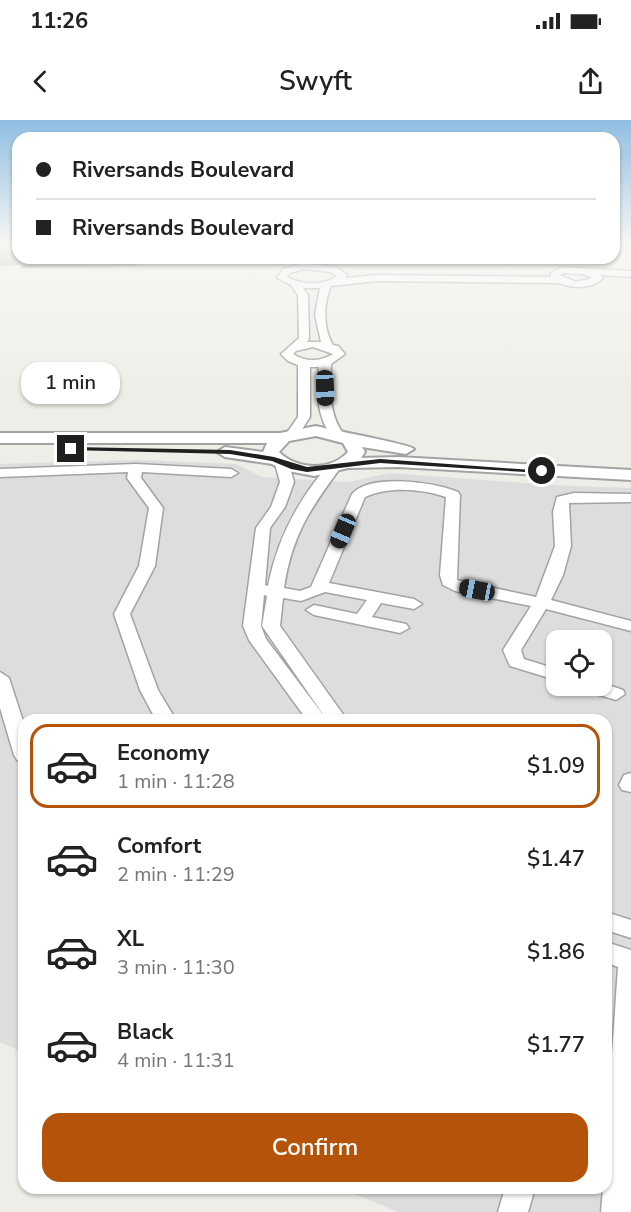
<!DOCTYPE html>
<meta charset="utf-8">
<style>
:root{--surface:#fff;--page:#f2f2f2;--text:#222;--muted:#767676;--line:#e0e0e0;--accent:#b45309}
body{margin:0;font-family:"Nunito Sans",sans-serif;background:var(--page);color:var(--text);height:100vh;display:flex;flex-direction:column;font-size:22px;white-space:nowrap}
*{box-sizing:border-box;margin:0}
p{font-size:20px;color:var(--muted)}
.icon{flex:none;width:33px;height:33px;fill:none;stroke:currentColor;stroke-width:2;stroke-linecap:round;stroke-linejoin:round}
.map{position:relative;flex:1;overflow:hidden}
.sheet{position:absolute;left:18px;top:594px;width:594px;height:480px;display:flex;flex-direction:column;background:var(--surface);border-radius:18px;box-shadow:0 2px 4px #0004}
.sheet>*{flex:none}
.hud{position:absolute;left:12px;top:12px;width:608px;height:132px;border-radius:18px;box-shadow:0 2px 4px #0004;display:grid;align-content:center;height:132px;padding:0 24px;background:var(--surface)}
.tools{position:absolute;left:546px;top:510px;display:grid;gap:12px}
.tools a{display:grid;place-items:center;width:66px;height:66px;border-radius:12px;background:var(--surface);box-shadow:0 2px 4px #0004;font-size:30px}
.end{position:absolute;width:27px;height:27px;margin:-14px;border:8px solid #1f1f1f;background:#fff;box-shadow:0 0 0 3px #fff}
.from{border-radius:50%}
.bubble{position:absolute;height:42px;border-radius:18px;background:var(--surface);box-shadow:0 2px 4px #0004;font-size:20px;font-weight:600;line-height:42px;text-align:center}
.car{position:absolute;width:18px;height:36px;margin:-18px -9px;border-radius:8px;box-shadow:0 0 4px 2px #0007;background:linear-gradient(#222 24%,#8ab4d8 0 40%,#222 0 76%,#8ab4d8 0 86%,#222 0)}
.hud b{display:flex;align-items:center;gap:21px;height:57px;font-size:22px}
.hud b+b{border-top:2px solid var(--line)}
.hud i{width:15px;height:15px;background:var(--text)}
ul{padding:10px 0 0;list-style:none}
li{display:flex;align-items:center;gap:18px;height:84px;margin:0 12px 9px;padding:0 12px;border:3px solid transparent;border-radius:18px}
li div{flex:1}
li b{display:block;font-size:22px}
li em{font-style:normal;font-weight:600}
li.selected{border-color:var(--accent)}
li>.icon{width:54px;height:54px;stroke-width:1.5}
.action{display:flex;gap:12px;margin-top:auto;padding:12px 24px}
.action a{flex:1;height:69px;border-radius:18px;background:var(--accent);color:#fff;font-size:24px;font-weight:600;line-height:69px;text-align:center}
.status{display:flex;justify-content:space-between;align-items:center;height:42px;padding:0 30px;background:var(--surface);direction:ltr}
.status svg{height:16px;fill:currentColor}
header{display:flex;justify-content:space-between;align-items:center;height:78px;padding:0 24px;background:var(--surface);font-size:27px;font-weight:600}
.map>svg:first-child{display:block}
</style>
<div class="status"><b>11:26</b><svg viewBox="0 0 49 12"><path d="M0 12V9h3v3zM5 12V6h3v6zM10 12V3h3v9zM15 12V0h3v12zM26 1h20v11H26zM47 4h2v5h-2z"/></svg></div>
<header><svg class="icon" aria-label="back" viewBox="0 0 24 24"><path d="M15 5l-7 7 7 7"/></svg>Swyft<svg class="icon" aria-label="share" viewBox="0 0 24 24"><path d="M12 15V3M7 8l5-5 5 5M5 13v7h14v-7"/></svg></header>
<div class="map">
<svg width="631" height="1092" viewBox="0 0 631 1092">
<rect width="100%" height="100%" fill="#efede7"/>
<path fill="#ddd" fill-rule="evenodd" d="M138,340L236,344L263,357L349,362L389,353L551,365L631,368V1092H398L341,1068H606V600H24V933L0,922V344ZM556,520H602V566H556Z"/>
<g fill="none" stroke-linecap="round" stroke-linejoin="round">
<defs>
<g id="minor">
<path d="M304,143L336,147L346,154V158L377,155L551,157V153L562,147L631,151V157L600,155L603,158C591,170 573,168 558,163L377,161L331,166C323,184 323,208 333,225L338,226L345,234L331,244C330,270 328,293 344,315L343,318H333C316,297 317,273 319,247H310V297L297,317L292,318L286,314L298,297V245L288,241L281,234L299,218L298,175L291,165L277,158L283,149ZM304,149L331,152L337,156C323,166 303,165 287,157L290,153ZM564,153L583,154L592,158L576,162L560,155ZM303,168H320L315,195L321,222H307L309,218L308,175ZM313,227L333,234C320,242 305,242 293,234L296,231Z"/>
<path d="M282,340L289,344L294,362L285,387L270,408L265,465L268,466C277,419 298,380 329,344H339L341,347C310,389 292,415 284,468L300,471L311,467L352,374C370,353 435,362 458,372L460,375L457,460L536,477L555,426L553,392L557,377L574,373L631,374V382L569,383L571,426L563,455L551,480L631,501V511L546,489L521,530L524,539L556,549V560L510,546L503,530L531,486L455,471L443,465L440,455L446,377C422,369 389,366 365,377L329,463L414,479L422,484L414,489L381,483L372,497L406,504L409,508L400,513L314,495L306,490L314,485L357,494L367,480L325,472L301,481L283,478L280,506L347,600H327L262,506L267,476L264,475L261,506L266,519L327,600H307L249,520L243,506L256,408L271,387L280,362L275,344Z"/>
<polygon points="136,344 231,349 238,353 231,357 142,352 141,358 163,388 155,446 130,494 158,570 176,600 156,600 140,570 114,494 139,446 149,388 127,358 128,352 0,357 0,349"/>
<polygon points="0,552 9,558 24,604 24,642 17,640 14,635 0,588"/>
<polygon points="602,563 623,570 625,574 616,580 583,570 581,566"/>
<polygon points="631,653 631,672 622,670 619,665 624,655"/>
<polygon points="606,792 631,800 631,818 606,810"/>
<polygon points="606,822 631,830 631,1092 601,1092 603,1068 606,1068 606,1021 618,847 606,842"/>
<polygon points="505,1068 535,1068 528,1092 498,1092"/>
</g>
<path id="tertiary" d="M316,306C330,310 410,324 414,329L406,334L362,327L365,332L361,338L398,337L631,350V360L398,347L348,348L314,356L283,350L272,344L225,337L217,332L225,327L263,332L267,323H0V313H280ZM316,316L343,323L348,332C331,351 297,350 279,332L289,321Z"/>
</defs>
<use href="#minor" stroke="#a3a3a3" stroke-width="3"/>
<use href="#tertiary" stroke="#a3a3a3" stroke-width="4"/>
<use href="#minor" fill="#fff" fill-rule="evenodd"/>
<use href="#tertiary" fill="#fff" fill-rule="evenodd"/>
</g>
<polygon fill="#a29d97" points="0,124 18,124 18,138 139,138 137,146 21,148 21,145 0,146"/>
<rect fill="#bcb6b0" stroke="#847f7b" stroke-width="1.5" x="0" y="124" width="18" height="11"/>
<linearGradient id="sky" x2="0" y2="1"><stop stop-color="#90bee2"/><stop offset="0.45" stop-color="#f8f7f4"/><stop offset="1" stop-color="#f8f7f4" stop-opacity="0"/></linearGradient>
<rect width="631" height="277" fill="url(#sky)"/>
<polygon fill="#1f1f1f" points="71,327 230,330 274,337 307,347 380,339 546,351 542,353 380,343 307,352 291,349 272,341 230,334 69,330"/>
</svg>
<div class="tools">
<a><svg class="icon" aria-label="locate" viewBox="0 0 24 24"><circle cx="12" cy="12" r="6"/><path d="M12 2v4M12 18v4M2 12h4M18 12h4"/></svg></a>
</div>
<i class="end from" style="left:542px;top:351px"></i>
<i class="end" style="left:71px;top:329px"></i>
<div class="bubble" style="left:21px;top:242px;width:99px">1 min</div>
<i class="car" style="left:325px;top:268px;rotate:178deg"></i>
<i class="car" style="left:343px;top:411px;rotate:203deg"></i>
<i class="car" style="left:477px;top:470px;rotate:281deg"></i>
<div class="hud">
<b><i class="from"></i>Riversands Boulevard</b>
<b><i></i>Riversands Boulevard</b>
</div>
<section class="sheet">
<ul>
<li class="selected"><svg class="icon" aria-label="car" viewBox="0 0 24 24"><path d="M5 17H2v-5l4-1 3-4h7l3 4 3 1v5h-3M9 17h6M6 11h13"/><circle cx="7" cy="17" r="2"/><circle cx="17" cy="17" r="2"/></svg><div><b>Economy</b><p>1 min · 11:28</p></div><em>$1.09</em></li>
<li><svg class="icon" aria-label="car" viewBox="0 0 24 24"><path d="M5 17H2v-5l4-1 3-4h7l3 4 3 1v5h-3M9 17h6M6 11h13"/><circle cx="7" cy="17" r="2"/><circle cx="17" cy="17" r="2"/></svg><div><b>Comfort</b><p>2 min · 11:29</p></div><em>$1.47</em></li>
<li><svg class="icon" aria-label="car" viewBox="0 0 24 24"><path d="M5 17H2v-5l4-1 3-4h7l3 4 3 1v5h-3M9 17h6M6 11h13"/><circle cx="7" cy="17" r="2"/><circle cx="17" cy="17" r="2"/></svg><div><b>XL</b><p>3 min · 11:30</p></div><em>$1.86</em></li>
<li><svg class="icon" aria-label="car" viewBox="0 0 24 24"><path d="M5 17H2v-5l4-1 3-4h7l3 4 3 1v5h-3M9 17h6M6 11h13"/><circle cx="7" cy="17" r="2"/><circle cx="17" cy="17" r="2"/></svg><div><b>Black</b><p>4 min · 11:31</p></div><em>$1.77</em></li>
</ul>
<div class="action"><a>Confirm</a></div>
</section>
</div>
